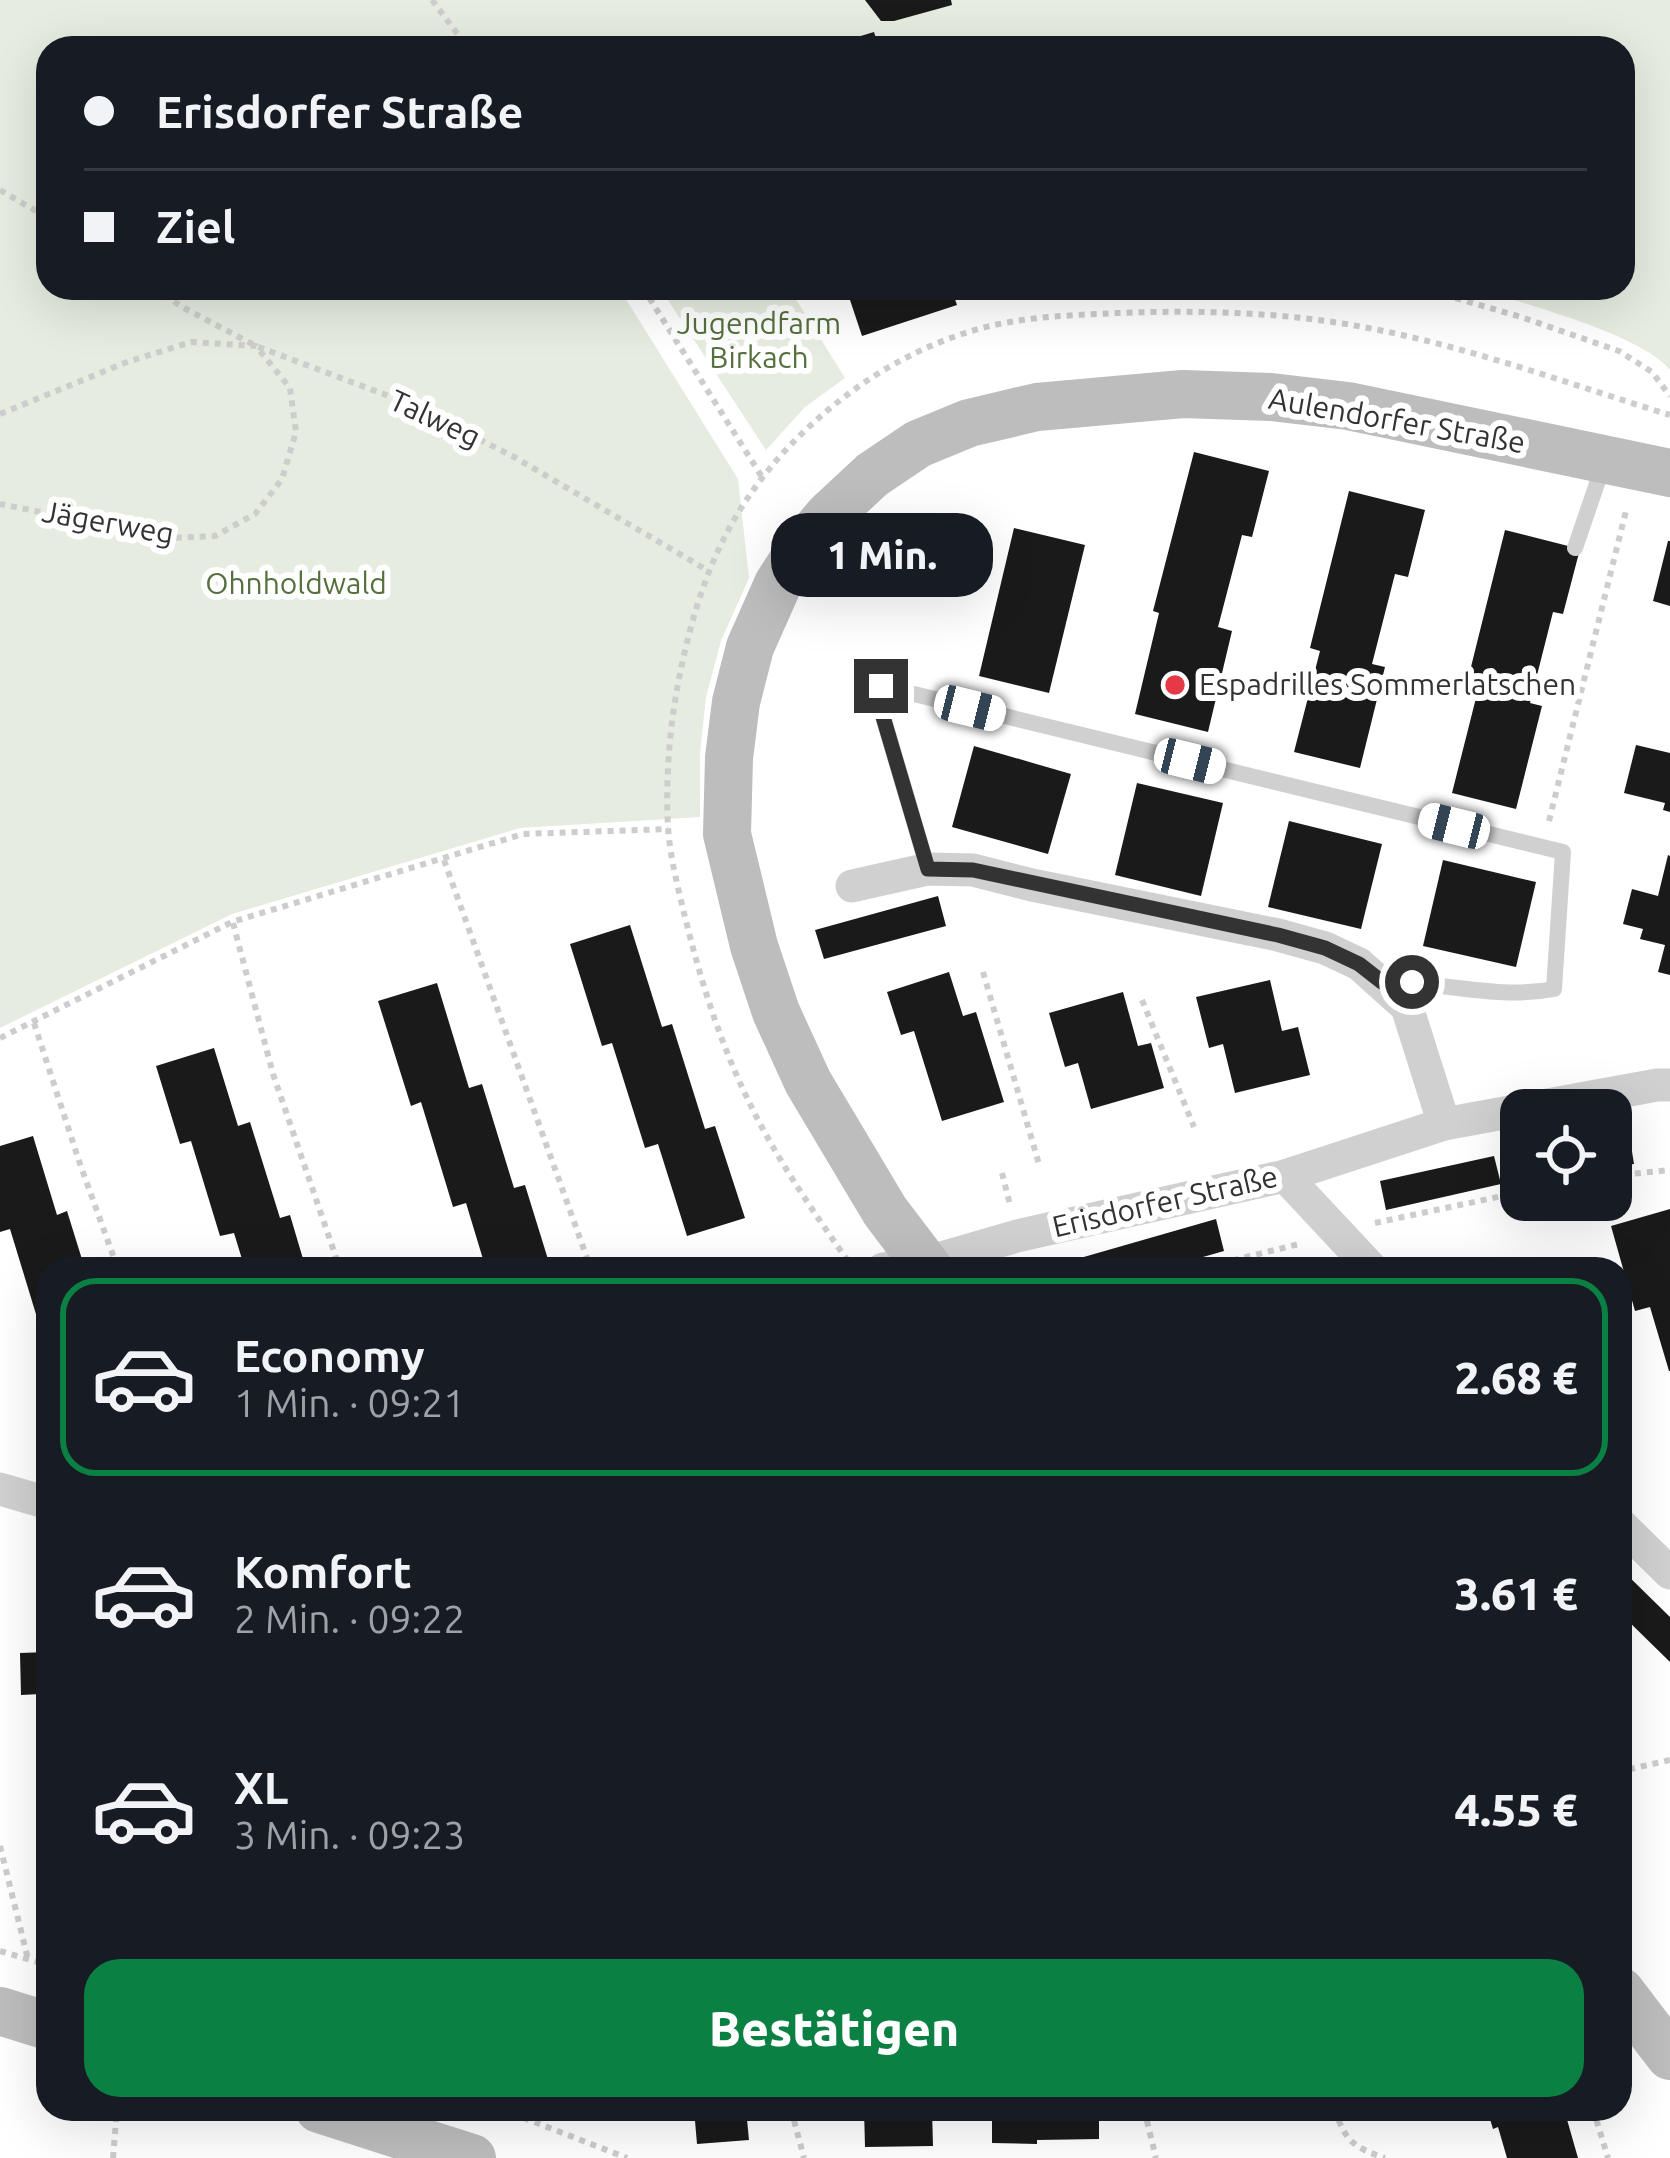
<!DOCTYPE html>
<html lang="de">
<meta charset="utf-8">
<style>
:root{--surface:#171b24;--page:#20242c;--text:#f1f3f6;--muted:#9ea1a6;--line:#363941;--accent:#0b8043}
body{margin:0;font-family:Ubuntu,sans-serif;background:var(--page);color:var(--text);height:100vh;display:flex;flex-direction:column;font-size:45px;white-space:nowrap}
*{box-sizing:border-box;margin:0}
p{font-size:39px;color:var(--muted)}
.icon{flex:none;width:66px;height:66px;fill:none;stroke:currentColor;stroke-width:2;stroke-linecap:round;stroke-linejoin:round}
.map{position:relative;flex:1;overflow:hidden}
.panel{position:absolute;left:36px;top:1257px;width:1596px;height:864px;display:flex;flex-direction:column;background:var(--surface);border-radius:36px;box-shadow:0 12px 48px #0002}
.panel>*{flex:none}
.hud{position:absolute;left:36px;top:36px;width:1599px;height:264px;border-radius:36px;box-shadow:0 12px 48px #0002;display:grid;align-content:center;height:264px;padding:0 48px;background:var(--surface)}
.fabs{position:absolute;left:1500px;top:1089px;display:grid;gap:24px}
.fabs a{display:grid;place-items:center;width:132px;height:132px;border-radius:24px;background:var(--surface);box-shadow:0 12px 48px #0002;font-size:60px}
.end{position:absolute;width:54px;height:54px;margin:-27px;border:15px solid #333;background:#fff;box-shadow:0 0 0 6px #fff}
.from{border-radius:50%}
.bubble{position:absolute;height:84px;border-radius:36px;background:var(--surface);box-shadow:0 12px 48px #0002;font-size:39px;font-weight:800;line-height:84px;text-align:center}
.car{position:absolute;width:36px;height:72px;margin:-36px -18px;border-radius:15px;box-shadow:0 0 9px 3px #0007;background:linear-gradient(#fff 24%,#345 0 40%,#fff 0 76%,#345 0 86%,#fff 0)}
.hud b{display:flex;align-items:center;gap:42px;height:114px;font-size:45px}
.hud b+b{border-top:3px solid var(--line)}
.hud i{width:30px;height:30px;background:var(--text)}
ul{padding:21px 0 0;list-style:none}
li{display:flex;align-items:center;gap:36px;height:198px;margin:0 24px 18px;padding:0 24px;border:6px solid transparent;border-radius:36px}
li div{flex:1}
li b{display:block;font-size:45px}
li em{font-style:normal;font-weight:800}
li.selected{border-color:var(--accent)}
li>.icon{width:108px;height:108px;stroke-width:1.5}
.cta{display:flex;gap:24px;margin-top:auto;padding:24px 48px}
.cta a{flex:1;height:138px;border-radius:36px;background:var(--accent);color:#fff;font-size:48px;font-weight:800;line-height:138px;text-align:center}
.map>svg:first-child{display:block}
</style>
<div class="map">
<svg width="1670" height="2158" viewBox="0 0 1670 2158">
<rect width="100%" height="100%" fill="#fff"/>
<g fill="#e6ecdf">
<path d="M0,0H1670V370C1641,334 1523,304 1476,288H1623V48H48V288H619L738,479L749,578L721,641L706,697L700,753V817L520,828L232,914L0,1028Z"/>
<polygon points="660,288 789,288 845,378 805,407 766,450"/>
</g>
<g fill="#1a1a1a">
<polygon points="865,0 951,0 952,5 894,21 881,21"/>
<polygon points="874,32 879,48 824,48 824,47"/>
<polygon points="846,288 951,288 957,305 862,336"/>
<polygon points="1194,452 1269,471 1252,537 1242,535 1218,627 1232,631 1208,732 1135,714 1159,613 1153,611"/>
<polygon points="1349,491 1425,510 1408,577 1395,574 1372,664 1385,667 1360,768 1294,752 1320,651 1310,648"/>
<polygon points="1014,528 1085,545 1049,693 979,676"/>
<polygon points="1505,530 1580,549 1563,614 1553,612 1530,703 1542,706 1516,809 1452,793 1478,690 1466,687"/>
<polygon points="1668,541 1670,541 1670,606 1653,601"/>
<polygon points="1636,745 1670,753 1670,812 1663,810 1665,803 1624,793"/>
<polygon points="974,746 1071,774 1048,854 952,827"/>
<polygon points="1137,783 1223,803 1201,896 1115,875"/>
<polygon points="1289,821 1382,844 1361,929 1268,907"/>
<polygon points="1668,855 1670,856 1670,975 1658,972 1665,945 1640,939 1643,929 1623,924 1632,889 1658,896"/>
<polygon points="1443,860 1536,882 1516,967 1423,946"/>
<polygon points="938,896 946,926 824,959 815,930"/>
<polygon points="630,925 662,1027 672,1024 705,1129 715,1126 745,1218 687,1236 658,1144 645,1148 612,1043 602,1046 570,944"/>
<polygon points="949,972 963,1016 976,1012 1004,1102 942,1121 914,1031 901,1035 887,992"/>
<polygon points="1270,980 1282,1031 1298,1027 1310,1075 1235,1093 1223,1044 1209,1048 1196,997"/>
<polygon points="437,983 469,1088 482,1084 514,1188 525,1185 551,1269 486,1269 466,1203 453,1207 421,1102 411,1106 378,1001"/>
<polygon points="1123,992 1138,1046 1151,1043 1164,1088 1091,1109 1078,1063 1065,1067 1049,1013"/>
<polygon points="214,1048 238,1126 250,1122 280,1218 290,1215 306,1269 245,1269 234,1233 220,1236 191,1141 180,1144 156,1066"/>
<polygon points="1629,1133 1634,1164 1611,1167 1611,1136"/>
<polygon points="33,1136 57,1215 67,1211 85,1269 48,1269 48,1321 39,1324 10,1229 0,1232 0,1146"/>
<polygon points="1494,1156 1501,1184 1386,1210 1380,1181"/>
<polygon points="1670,1209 1670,1371 1669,1371 1650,1307 1635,1311 1611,1226"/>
<polygon points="1216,1219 1224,1251 1161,1269 1042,1269"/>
<polygon points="1620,1568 1670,1617 1670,1662 1620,1613"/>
<polygon points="48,1652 48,1731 41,1732 41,1694 21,1695 20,1653"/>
<polygon points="694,2109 746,2109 749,2140 697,2144"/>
<polygon points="864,2109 932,2109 933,2146 865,2147"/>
<polygon points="1037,2109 1099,2109 1099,2139 1037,2140 1037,2144 992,2143 992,2114 1037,2115"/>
<polygon points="1487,2109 1564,2109 1578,2158 1507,2158 1498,2127 1493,2129"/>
</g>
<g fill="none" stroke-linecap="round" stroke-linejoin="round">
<g stroke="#cdcdcd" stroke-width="6" stroke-dasharray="6 6" stroke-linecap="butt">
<polyline points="432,0 468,48"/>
<polyline points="0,190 48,218"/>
<polyline points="154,288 184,308 256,346 410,404 516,458 707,570"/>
<polyline points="643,288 762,477"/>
<polyline points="1421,288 1521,317 1619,351 1652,372 1670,396"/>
<polyline points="0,414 127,362 191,342 256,346 290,388 296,432 282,479 255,514 215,536 172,538 0,504"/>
<polyline points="1549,821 1627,507"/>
<polyline points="444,860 591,1269"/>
<polyline points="233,923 273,1074 340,1269"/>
<polyline points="983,972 1039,1164"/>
<polyline points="1142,1000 1194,1127"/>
<polyline points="34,1023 80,1164 118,1269"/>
<polyline points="0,1038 232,922 523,834 668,829"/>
<polyline points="1002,1173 1010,1205"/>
<polyline points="1611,1176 1670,1170"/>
<polyline points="1375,1223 1521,1192"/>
<path d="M848,1261C814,1213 777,1159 751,1106C721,1046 701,982 685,917C678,888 670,857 668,827C665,770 671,711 684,655C702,576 728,514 783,453C841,390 915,342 999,324C1038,316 1078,315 1117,313C1199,310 1283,312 1363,327C1467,346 1569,384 1670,415"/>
<polyline points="1198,1269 1299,1244"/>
<polyline points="1290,1269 1305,1265 1310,1269"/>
<polyline points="1620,1750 1626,1770 1670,1760"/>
<polyline points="0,1846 28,1959"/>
<polyline points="0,1951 48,1965"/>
<polyline points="501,2109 627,2158"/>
<polyline points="791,2109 804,2158"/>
<polyline points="1144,2109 1156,2158"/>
<path d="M1335,2109C1344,2140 1354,2148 1385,2158"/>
<polyline points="1593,2109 1608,2158"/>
<polyline points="113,2158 117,2109"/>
</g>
<g stroke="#d0d0d0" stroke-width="16">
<polyline points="1575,548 1603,466"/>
<path d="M928,869L881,710V686L1563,852L1554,989C1497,1000 1440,981 1383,982"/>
</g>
<g stroke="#d0d0d0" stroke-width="33">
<polyline points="852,886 928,869 973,870 1032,885 1278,935 1325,948 1359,964 1407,1007 1444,1124"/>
<polyline points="1285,1176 1372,1269"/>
<polyline points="883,1269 924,1263 1017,1236 1285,1176 1444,1124 1657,1085 1670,1085"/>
<polyline points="0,1489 48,1503"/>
<polyline points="1620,1524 1670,1573"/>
</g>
<g stroke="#bdbdbd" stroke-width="48">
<polyline points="929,1269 885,1211 808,1082 776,1012 754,946 727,834 729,758 736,702 750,647 778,584 801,548 829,515 872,475 918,444 969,423 1037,407 1183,394 1271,397 1348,406 1670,473"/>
<polyline points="1620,1991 1670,2056"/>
<polyline points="0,2011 48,2026"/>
<polyline points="319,2109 472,2158"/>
</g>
</g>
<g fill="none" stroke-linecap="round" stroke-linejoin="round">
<polyline stroke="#333" stroke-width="15" points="881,686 881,710 928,869 973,870 1278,935 1325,948 1359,964 1382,982 1412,982"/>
</g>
<circle fill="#e63946" stroke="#fff" stroke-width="4.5" cx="1175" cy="685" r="12"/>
<g text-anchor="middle" stroke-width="12" stroke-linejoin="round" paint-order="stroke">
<g font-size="30" fill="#56703f" stroke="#fff">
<text x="759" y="334">Jugendfarm<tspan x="759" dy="34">Birkach</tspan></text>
<text x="296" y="594">Ohnholdwald</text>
</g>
<g font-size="30" fill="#333" stroke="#fff">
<text transform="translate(435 419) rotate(25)" y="10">Talweg</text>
<text transform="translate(1397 421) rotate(10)" y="10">Aulendorfer Straße</text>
<text transform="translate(108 523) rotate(10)" y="10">Jägerweg</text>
<text transform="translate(1165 1202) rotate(-13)" y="10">Erisdorfer Straße</text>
</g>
<g font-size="30" fill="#333" stroke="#fff" text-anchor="start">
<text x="1199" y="695">Espadrilles Sommerlatschen</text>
</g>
</g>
</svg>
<div class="fabs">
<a><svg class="icon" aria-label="locate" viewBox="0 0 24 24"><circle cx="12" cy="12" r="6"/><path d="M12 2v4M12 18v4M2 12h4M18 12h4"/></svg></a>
</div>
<i class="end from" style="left:1412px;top:982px"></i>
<i class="end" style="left:881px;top:686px"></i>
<div class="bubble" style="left:771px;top:513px;width:222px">1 Min.</div>
<i class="car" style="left:970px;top:708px;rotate:104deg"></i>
<i class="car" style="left:1190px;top:761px;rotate:104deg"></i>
<i class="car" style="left:1454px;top:826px;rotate:284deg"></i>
<div class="hud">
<b><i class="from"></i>Erisdorfer Straße</b>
<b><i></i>Ziel</b>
</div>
<section class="panel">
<ul>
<li class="selected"><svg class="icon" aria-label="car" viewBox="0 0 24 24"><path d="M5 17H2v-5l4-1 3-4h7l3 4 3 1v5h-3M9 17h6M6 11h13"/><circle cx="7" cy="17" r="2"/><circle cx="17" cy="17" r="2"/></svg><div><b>Economy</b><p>1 Min. · 09:21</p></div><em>2.68 €</em></li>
<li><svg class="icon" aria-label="car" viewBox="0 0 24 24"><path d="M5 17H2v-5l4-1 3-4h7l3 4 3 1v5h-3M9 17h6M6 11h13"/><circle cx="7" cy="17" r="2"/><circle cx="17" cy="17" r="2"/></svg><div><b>Komfort</b><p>2 Min. · 09:22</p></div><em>3.61 €</em></li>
<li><svg class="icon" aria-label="car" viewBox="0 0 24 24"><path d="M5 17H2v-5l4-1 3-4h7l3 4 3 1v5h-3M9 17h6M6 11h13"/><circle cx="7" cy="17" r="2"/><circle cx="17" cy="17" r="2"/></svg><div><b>XL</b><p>3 Min. · 09:23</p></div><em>4.55 €</em></li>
</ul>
<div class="cta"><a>Bestätigen</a></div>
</section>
</div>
